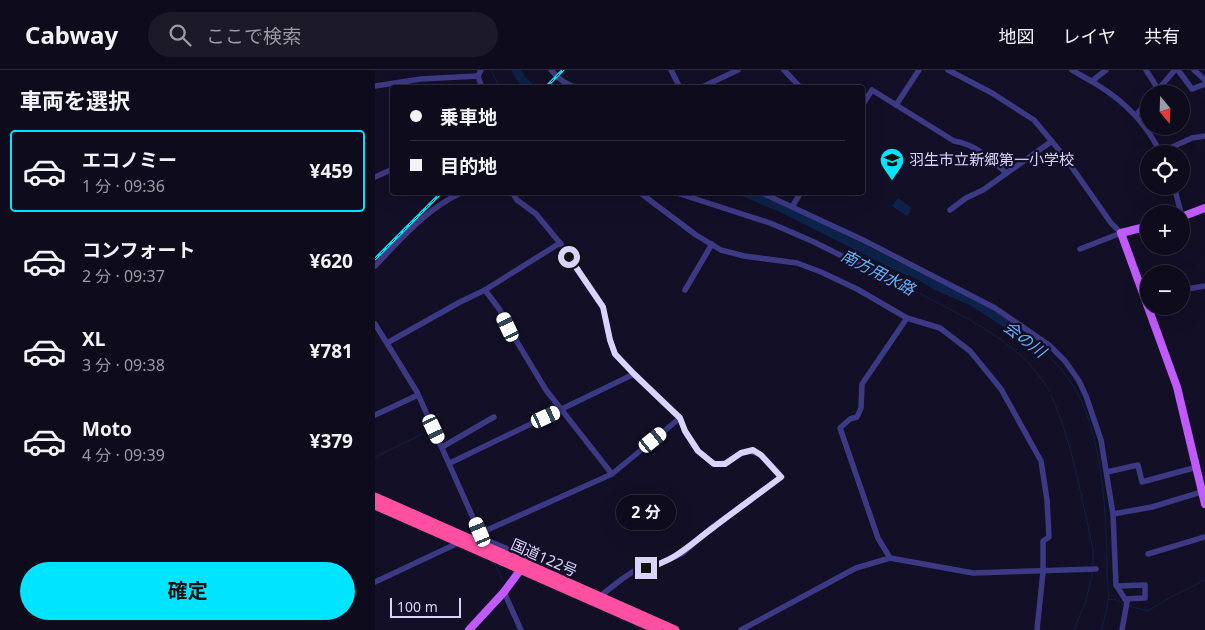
<!DOCTYPE html>
<html lang="ja">
<meta charset="utf-8">
<style>
:root{--surface:#0e0b1c;--page:#1c1929;--text:#f1f3f6;--muted:#9b9ba3;--line:#2e2b3b;--accent:#00e5ff}
body{margin:0;font-family:"Noto Sans","Noto Sans JP",sans-serif;background:var(--page);color:var(--text);height:100vh;display:flex;flex-direction:column;font-size:19px;white-space:nowrap}
*{box-sizing:border-box;margin:0}
p{font-size:16px;color:var(--muted)}
.icon{flex:none;width:28px;height:28px;fill:none;stroke:currentColor;stroke-width:2;stroke-linecap:round;stroke-linejoin:round}
.map{position:relative;flex:1;overflow:hidden}
.details{display:flex;flex-direction:column;background:var(--surface);width:375px}
.details>*{flex:none}
.guide{position:absolute;left:15px;top:15px;width:475px;height:110px;border-radius:5px;box-shadow:0 5px 20px #0002,0 0 0 1px var(--line);display:grid;align-content:center;height:110px;padding:0 20px;background:var(--surface)}
.needle{width:32px;rotate:161deg}
.controls{position:absolute;left:765px;top:15px;display:grid;gap:10px}
.controls a{display:grid;place-items:center;width:50px;height:50px;border-radius:50%;background:var(--surface);box-shadow:0 5px 20px #0002,0 0 0 1px var(--line);font-size:25px}
.scale{position:absolute;left:15px;bottom:12px;width:71px;box-sizing:border-box;padding-left:5px;border:2px solid #d9d4ff;border-top:0;font-size:14px;line-height:18px;white-space:nowrap;color:#d9d4ff;-webkit-text-stroke:4px #130f26;paint-order:stroke}
.end{position:absolute;width:22px;height:22px;margin:-11px;border:6px solid #d9d4ff;background:#111;box-shadow:0 0 0 2px #111}
.from{border-radius:50%}
.bubble{position:absolute;height:35px;border-radius:18px;background:var(--surface);box-shadow:0 5px 20px #0002,0 0 0 1px var(--line);font-size:16px;font-weight:700;line-height:35px;text-align:center}
.car{position:absolute;width:15px;height:30px;margin:-15px -8px;border-radius:6px;box-shadow:0 0 4px 1px #0007;background:linear-gradient(#fff 24%,#345 0 40%,#fff 0 76%,#345 0 86%,#fff 0)}
.guide b{display:flex;align-items:center;gap:18px;height:48px;font-size:19px}
.guide b+b{border-top:1px solid var(--line)}
.guide i{width:12px;height:12px;background:var(--text)}
ul{padding:0;list-style:none}
li{display:flex;align-items:center;gap:15px;height:82px;margin:0 10px 8px;padding:0 10px;border:2px solid transparent;border-radius:5px}
li div{flex:1}
li b{display:block;font-size:19px}
li em{font-style:normal;font-weight:700}
li.current{border-color:var(--accent)}
li>.icon{width:45px;height:45px;stroke-width:1.5}
h2{padding:0 20px;font-size:22px;line-height:60px}
.button{display:flex;gap:10px;margin-top:auto;padding:10px 20px}
.button a{flex:1;height:58px;border-radius:30px;background:var(--accent);color:#111;font-size:20px;font-weight:700;line-height:58px;text-align:center}
header{display:flex;align-items:center;gap:30px;box-sizing:border-box;height:70px;padding:0 25px;background:var(--surface);border-bottom:1px solid var(--line)}
header strong{font-size:24px}
nav{display:flex;gap:28px;margin-inline-start:auto;font-size:18px}
.search{width:350px;height:45px;background:var(--page);display:flex;align-items:center;gap:12px;box-sizing:border-box;padding:0 18px;border-radius:28px;color:var(--muted);font-size:19px}
main{display:flex;flex:1;min-height:0}
.map>svg:first-child{display:block}
</style>
<header>
<strong>Cabway</strong>
<div class="search"><svg class="icon" aria-label="search" viewBox="0 0 24 24"><circle cx="10" cy="10" r="6"/><path d="M15 15l6 6"/></svg>ここで検索</div>
<nav><a>地図</a><a>レイヤ</a><a>共有</a></nav>
</header>
<main>
<section class="details">
<h2>車両を選択</h2>
<ul>
<li class="current"><svg class="icon" aria-label="car" viewBox="0 0 24 24"><path d="M5 17H2v-5l4-1 3-4h7l3 4 3 1v5h-3M9 17h6M6 11h13"/><circle cx="7" cy="17" r="2"/><circle cx="17" cy="17" r="2"/></svg><div><b>エコノミー</b><p>1 分 · 09:36</p></div><em>¥459</em></li>
<li><svg class="icon" aria-label="car" viewBox="0 0 24 24"><path d="M5 17H2v-5l4-1 3-4h7l3 4 3 1v5h-3M9 17h6M6 11h13"/><circle cx="7" cy="17" r="2"/><circle cx="17" cy="17" r="2"/></svg><div><b>コンフォート</b><p>2 分 · 09:37</p></div><em>¥620</em></li>
<li><svg class="icon" aria-label="car" viewBox="0 0 24 24"><path d="M5 17H2v-5l4-1 3-4h7l3 4 3 1v5h-3M9 17h6M6 11h13"/><circle cx="7" cy="17" r="2"/><circle cx="17" cy="17" r="2"/></svg><div><b>XL</b><p>3 分 · 09:38</p></div><em>¥781</em></li>
<li><svg class="icon" aria-label="car" viewBox="0 0 24 24"><path d="M5 17H2v-5l4-1 3-4h7l3 4 3 1v5h-3M9 17h6M6 11h13"/><circle cx="7" cy="17" r="2"/><circle cx="17" cy="17" r="2"/></svg><div><b>Moto</b><p>4 分 · 09:39</p></div><em>¥379</em></li>
</ul>
<div class="button"><a>確定</a></div>
</section>
<div class="map">
<svg width="830" height="560" viewBox="0 0 830 560">
<rect width="100%" height="100%" fill="#130f26"/>
<polygon fill="#0c2248" points="523,128 537,138 532,146 517,136"/>
<g fill="none" stroke-linecap="round" stroke-linejoin="round">
<g stroke="#0c2248" stroke-width="1">
<polyline points="116,0 125,18"/>
<polyline points="405,154 436,168"/>
<polyline points="480,189 527,213"/>
<path d="M535,218C586,247 644,268 675,322"/>
<path d="M635,256C660,272 685,293 700,319C728,365 732,450 732,504C733,513 734,522 733,531C732,541 729,550 726,560"/>
<path d="M676,325C698,374 706,427 718,479V496"/>
<polyline points="0,387 53,361"/>
<polyline points="120,494 127,509"/>
<polyline points="734,530 740,529 750,535"/>
<polyline points="754,536 773,541 796,527 830,510"/>
<polyline points="699,560 711,530 718,502"/>
</g>
<g stroke="#0c2248" stroke-width="9">
<polyline points="141,0 147,10 155,18"/>
<polyline points="369,122 409,139 524,197 544,205 560,215 597,231 635,256"/>
</g>
<g stroke="#3d3a85" stroke-width="5.5">
<polyline points="106,0 103,6 107,18"/>
<path d="M176,0C184,9 191,15 203,18"/>
<polyline points="296,0 305,18"/>
<polyline points="409,0 426,18"/>
<polyline points="573,0 617,23 659,50 689,86 736,153 746,163 705,179"/>
<path d="M697,0C705,5 713,9 721,14C749,31 772,54 786,84"/>
<polyline points="771,0 783,19"/>
<polyline points="803,0 817,19 830,14"/>
<polyline points="819,0 830,10"/>
<polyline points="717,11 731,0"/>
<polyline points="0,16 46,9 103,6"/>
<polyline points="325,18 363,0"/>
<polyline points="779,24 800,0"/>
<path d="M488,34L497,20L579,71C600,74 616,89 631,103"/>
<polyline points="521,35 544,0"/>
<polyline points="761,45 774,30"/>
<polyline points="786,82 817,68 830,66"/>
<polyline points="0,107 18,99"/>
<polyline points="799,116 807,147"/>
<path d="M137,122L142,130L161,144L185,173L228,237L235,270L240,284L259,304L305,348L310,361L323,381L339,394C353,394 354,390 365,384C383,374 395,395 407,407L336,458L308,483L282,495L259,501L247,509L224,527"/>
<polyline points="264,122 321,165 346,180 369,186 422,193 446,202 482,219 532,248 565,258 595,281 626,319 666,391 672,430 674,467 668,471 668,502 662,560"/>
<polyline points="299,122 395,153 439,172 533,219"/>
<polyline points="385,122 488,170 620,238 674,275 690,291 704,311 711,326 726,370 738,444 741,515 752,532 747,560"/>
<polyline points="417,137 426,122"/>
<polyline points="575,140 591,128 608,120 677,71"/>
<path d="M0,196C27,168 52,138 88,122"/>
<polyline points="110,220 125,240 133,257 171,320 237,404"/>
<polyline points="310,220 337,174"/>
<polyline points="806,220 830,216"/>
<polyline points="0,254 42,322 107,468 142,483 152,485 152,489 150,494"/>
<polyline points="12,273 85,232 110,220 185,173"/>
<polyline points="0,345 43,325"/>
<polyline points="67,377 119,347"/>
<polyline points="75,393 259,304"/>
<polyline points="732,402 763,395 767,412 822,397"/>
<polyline points="738,444 777,437 830,421"/>
<polyline points="92,469 237,404 305,348"/>
<polyline points="773,484 830,467"/>
<polyline points="515,488 503,468 465,358 475,349 482,347 486,338 487,314 532,248"/>
<polyline points="0,512 83,473"/>
<polyline points="742,516 770,515 770,528 750,529"/>
<polyline points="129,522 146,560"/>
<polyline points="366,560 481,498 515,488 598,503 721,499"/>
</g>
<g stroke="#c25bff" stroke-width="8">
<polyline points="806,147 830,138"/>
<polyline points="774,156 746,163 802,317 830,434"/>
<polyline points="94,560 129,522 149,495"/>
</g>
<g stroke="#ff4fa3" stroke-width="9">
<polyline points="0,427 300,560"/>
<polyline points="0,435 283,560"/>
</g>
<defs>
<g id="rail">
<polyline points="170,18 188,0"/>
<polyline points="0,189 67,122"/>
</g>
</defs>
<use href="#rail" stroke="#00e5ff" stroke-width="3"/>
<use href="#rail" stroke="#130f26" stroke-width="1" stroke-dasharray="4" stroke-linecap="butt"/>
</g>
<g fill="none" stroke-linecap="round" stroke-linejoin="round">
<path stroke="#d9d4ff" stroke-width="6" d="M194,187L228,237L235,270L240,284L259,304L305,348L310,361L323,381L339,394H350L366,383L378,380L386,385L406,407C384,424 361,440 339,457C314,475 302,490 271,498"/>
</g>
<defs>
<symbol id="school-pin" viewBox="-11 -11 22 30"><path d="M0 17L-7.5 6A9.5 9.5 0 1 1 7.5 6Z" fill="#00e5ff" stroke="#130f26"/><path d="M0-5L7-2L0 1L-7-2ZM-4 1L0 2.5L4 1V4Q0 6-4 4Z" fill="#111"/></symbol>
</defs>
<g fill-rule="evenodd">
<use href="#school-pin" x="503" y="76" width="28" height="38"/>
</g>
<g text-anchor="middle" stroke-width="4.5" stroke-linejoin="round" paint-order="stroke">
<g font-size="15" fill="#d9d4ff" stroke="#130f26" text-anchor="start">
<text x="534" y="95">羽生市立新郷第一小学校</text>
</g>
<g font-size="15" fill="#d9d4ff" stroke="#130f26">
<text transform="translate(169 488) rotate(24)" y="5">国道122号</text>
</g>
<g font-size="16" font-style="italic" fill="#62b6ff" stroke="#130f26">
<text transform="translate(503 202) rotate(27)" y="6">南方用水路</text>
<text transform="translate(650 269) rotate(37)" y="6">会の川</text>
</g>
</g>
</svg>
<div class="controls">
<a><svg class="needle" viewBox="-14 -14 28 28"><path d="M0-13l5 13h-10z" fill="#e53935"/><path d="M0 13l5-13h-10z" fill="#9b9ba3"/></svg></a>
<a><svg class="icon" aria-label="locate" viewBox="0 0 24 24"><circle cx="12" cy="12" r="6"/><path d="M12 2v4M12 18v4M2 12h4M18 12h4"/></svg></a>
<a>+</a>
<a>−</a>
</div>
<div class="scale">100 m</div>
<i class="end from" style="left:194px;top:187px"></i>
<i class="end" style="left:271px;top:498px"></i>
<div class="bubble" style="left:241px;top:425px;width:60px">2 分</div>
<i class="car" style="left:133px;top:257px;rotate:335deg"></i>
<i class="car" style="left:171px;top:347px;rotate:65deg"></i>
<i class="car" style="left:59px;top:359px;rotate:155deg"></i>
<i class="car" style="left:278px;top:370px;rotate:51deg"></i>
<i class="car" style="left:105px;top:462px;rotate:337deg"></i>
<div class="guide">
<b><i class="from"></i>乗車地</b>
<b><i></i>目的地</b>
</div>
</div>
</main>
